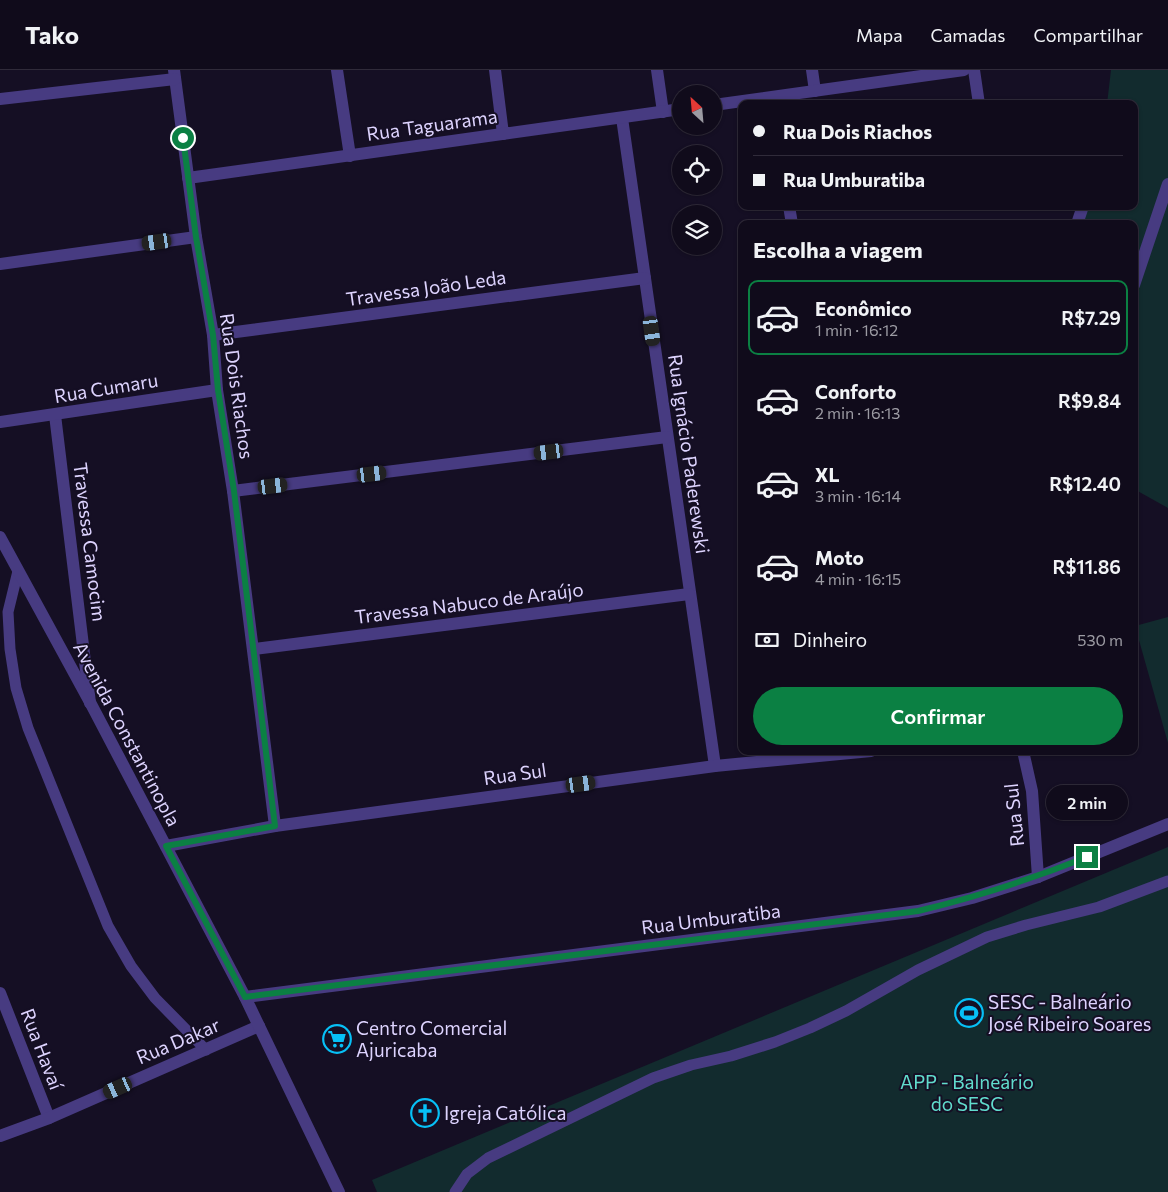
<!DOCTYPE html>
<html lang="pt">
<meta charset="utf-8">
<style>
:root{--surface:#100b1b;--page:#191424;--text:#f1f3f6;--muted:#9c9ba3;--line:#302b3a;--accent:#0b8043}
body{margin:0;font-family:Commissioner,sans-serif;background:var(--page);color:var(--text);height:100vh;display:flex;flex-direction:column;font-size:19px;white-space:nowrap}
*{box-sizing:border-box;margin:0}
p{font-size:16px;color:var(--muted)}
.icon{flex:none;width:28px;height:28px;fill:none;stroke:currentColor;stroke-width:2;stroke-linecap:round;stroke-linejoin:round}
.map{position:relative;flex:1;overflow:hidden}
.panel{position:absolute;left:738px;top:150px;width:400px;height:535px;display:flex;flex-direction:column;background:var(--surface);border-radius:10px;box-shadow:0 1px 4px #0004,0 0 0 1px var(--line)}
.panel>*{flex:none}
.hud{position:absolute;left:738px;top:30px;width:400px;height:110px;border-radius:10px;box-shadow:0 1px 4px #0004,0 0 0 1px var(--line);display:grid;align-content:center;height:110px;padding:0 15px;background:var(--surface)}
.needle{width:32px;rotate:334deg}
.fabs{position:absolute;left:672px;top:15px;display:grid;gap:10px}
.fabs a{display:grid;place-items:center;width:50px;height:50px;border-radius:50%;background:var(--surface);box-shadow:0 1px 4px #0004,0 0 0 1px var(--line);font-size:25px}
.end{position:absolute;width:22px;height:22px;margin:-11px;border:6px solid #0b8043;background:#fff;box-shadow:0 0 0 2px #fff}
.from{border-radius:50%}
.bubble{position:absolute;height:35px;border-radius:18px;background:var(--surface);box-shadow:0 1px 4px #0004,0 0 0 1px var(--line);font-size:16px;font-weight:600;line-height:35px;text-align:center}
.car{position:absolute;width:15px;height:30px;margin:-15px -8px;border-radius:6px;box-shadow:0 0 4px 1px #0007;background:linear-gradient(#222 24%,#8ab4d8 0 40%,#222 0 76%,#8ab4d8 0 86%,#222 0)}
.hud b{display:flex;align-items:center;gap:18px;height:48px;font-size:19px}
.hud b+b{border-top:1px solid var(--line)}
.hud i{width:12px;height:12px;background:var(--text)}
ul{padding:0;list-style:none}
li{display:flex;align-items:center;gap:15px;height:75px;margin:0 10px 8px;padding:0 5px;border:2px solid transparent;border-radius:10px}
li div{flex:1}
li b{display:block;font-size:19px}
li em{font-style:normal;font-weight:600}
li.on{border-color:var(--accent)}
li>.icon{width:45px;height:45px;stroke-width:1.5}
h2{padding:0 15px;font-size:22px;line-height:60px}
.pay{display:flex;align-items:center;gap:12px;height:55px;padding:0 15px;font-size:19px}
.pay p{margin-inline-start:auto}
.action{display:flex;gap:10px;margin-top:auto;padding:10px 15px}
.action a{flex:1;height:58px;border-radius:30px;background:var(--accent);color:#fff;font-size:20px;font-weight:600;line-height:58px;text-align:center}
header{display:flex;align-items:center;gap:30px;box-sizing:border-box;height:70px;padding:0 25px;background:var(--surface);border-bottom:1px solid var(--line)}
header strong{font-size:24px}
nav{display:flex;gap:28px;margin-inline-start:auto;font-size:18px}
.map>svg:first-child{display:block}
</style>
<header>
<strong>Tako</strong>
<nav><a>Mapa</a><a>Camadas</a><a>Compartilhar</a></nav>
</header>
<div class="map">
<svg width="1168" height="1122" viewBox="0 0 1168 1122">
<rect width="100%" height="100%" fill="#150f24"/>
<g fill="#122b2e">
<polygon points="1111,0 1168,0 1168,438 1134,419 1134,154 1077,154 1082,136 1134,136 1134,34 1107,34"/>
<polygon points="1168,547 1168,673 1135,556"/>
<polygon points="1168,777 1168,1122 377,1122 372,1110"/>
</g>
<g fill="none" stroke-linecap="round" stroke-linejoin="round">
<g stroke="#473b81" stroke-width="11">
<polyline points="18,501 8,542 10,579 16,618 28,658 108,856 131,896 155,928 206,980"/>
<polyline points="455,1122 467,1104 488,1088 653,1008 691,995 731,986 775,972 810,958 846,941 918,900 987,867 1026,855 1099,837 1168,811"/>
</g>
<g stroke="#473b81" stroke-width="12">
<polyline points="174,0 196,167 213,265 217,320 233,421 275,756"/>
<polyline points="337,0 350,86"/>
<polyline points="495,0 503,64"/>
<polyline points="657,0 663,42"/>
<polyline points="812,0 815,21"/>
<polyline points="974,0 979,34"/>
<polyline points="0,29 175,9"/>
<polyline points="714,35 964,0"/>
<polyline points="622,48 715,696"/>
<polyline points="188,108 681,39"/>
<polyline points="789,136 792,154"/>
<polyline points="1077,154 1083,136"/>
<polyline points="0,194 196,167"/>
<polyline points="1134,215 1168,114"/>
<polyline points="213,265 645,208"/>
<polyline points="55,345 90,633"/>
<polyline points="0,352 217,320"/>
<polyline points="233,421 667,367"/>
<polyline points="254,579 689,524"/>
<polyline points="1023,681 1032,721 1038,807"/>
<polyline points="166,776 275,756 715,696 871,681"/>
<polyline points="0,923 49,1048"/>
<polyline points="245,927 918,841 972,828 1038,807 1168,754"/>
<polyline points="0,1066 49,1048 259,956"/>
</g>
<polyline stroke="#473b81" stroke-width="12" points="0,467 91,634 245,927 339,1122"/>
</g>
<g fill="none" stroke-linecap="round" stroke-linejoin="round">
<path stroke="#0b8043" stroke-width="6" d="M183,68L196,167L213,265L218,320L234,421L275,756L166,776L245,927L918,841C976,827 1032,809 1087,787"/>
</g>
<defs>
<symbol id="stadium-ring" viewBox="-11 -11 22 22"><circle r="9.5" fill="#150f24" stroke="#07c0f6" stroke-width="1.5"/><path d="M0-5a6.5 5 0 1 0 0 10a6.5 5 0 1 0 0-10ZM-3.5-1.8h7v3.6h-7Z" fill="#07c0f6"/></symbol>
<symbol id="supermarket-ring" viewBox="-11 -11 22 22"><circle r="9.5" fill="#150f24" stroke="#07c0f6" stroke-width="1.5"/><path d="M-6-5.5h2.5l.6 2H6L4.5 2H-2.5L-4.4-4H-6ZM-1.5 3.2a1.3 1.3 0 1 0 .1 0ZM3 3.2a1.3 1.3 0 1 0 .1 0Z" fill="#07c0f6"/></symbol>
<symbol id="church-ring" viewBox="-11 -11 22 22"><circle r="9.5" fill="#150f24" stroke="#07c0f6" stroke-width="1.5"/><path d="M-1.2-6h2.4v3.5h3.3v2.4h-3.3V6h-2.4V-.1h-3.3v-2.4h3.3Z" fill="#07c0f6"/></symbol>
</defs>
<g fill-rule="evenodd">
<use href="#stadium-ring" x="953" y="927" width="32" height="32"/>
<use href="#supermarket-ring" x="321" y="953" width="32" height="32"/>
<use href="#church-ring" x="409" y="1027" width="32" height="32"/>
</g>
<g text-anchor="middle" stroke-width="4" stroke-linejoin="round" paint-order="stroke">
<g font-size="19" fill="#ddd3fe" stroke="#150f24">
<text transform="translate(432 55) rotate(-8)" y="7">Rua Taguarama</text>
<text transform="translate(426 218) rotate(-8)" y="7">Travessa João Leda</text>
<text transform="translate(237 316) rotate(82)" y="7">Rua Dois Riachos</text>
<text transform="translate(106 318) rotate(-9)" y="7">Rua Cumaru</text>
<text transform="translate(689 384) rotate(82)" y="7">Rua Ignácio Paderewski</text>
<text transform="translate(90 472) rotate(83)" y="7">Travessa Camocim</text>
<text transform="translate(469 533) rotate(-7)" y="7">Travessa Nabuco de Araújo</text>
<text transform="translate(127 664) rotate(62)" y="7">Avenida Constantinopla</text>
<text transform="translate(515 704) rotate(-8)" y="7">Rua Sul</text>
<text transform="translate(1014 745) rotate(-96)" y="7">Rua Sul</text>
<text transform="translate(711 849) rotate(-7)" y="7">Rua Umburatiba</text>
<text transform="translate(178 971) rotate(-23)" y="7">Rua Dakar</text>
<text transform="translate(42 979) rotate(69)" y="7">Rua Havaí</text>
</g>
<g font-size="19" fill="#ddd3fe" stroke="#150f24" text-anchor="start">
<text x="988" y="939">SESC - Balneário<tspan x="988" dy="22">José Ribeiro Soares</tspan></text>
<text x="356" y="965">Centro Comercial<tspan x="356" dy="22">Ajuricaba</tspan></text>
<text x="444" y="1050">Igreja Católica</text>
</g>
<g font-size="19" fill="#61dccd" stroke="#150f24">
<text x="967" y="1019">APP - Balneário<tspan x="967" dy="22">do SESC</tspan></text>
</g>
</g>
</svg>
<div class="fabs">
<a><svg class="needle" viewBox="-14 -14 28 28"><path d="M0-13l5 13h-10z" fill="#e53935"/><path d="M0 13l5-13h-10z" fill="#9c9ba3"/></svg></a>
<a><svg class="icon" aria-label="locate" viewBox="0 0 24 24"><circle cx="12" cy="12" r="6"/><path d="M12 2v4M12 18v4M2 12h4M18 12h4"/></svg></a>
<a><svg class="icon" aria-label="layers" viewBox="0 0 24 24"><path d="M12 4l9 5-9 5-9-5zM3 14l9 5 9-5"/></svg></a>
</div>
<i class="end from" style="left:183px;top:68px"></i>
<i class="end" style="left:1087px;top:787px"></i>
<div class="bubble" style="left:1046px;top:715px;width:82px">2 min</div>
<i class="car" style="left:157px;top:172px;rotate:262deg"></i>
<i class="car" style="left:652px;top:261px;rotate:172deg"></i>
<i class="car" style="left:549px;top:382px;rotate:263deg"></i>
<i class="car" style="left:372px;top:404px;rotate:83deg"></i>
<i class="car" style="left:273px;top:416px;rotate:83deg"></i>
<i class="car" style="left:581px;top:714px;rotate:82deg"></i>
<i class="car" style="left:118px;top:1018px;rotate:246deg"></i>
<div class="hud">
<b><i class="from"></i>Rua Dois Riachos</b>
<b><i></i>Rua Umburatiba</b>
</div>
<section class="panel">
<h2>Escolha a viagem</h2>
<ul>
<li class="on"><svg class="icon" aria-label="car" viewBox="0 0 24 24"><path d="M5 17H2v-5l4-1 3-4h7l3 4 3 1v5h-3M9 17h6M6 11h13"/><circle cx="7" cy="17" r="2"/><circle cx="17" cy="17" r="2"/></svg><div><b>Econômico</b><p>1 min · 16:12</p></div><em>R$7.29</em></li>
<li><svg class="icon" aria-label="car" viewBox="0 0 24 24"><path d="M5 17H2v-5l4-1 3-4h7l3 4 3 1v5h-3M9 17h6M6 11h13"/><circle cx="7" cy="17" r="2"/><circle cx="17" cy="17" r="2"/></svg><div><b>Conforto</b><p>2 min · 16:13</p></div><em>R$9.84</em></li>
<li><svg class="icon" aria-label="car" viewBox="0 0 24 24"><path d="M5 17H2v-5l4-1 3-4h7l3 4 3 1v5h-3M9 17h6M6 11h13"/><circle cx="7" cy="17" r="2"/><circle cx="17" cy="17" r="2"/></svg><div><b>XL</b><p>3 min · 16:14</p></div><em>R$12.40</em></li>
<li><svg class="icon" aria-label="car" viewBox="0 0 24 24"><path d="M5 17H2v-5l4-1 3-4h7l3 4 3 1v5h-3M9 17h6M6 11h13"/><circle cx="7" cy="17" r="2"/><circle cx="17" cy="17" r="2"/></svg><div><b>Moto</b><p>4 min · 16:15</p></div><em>R$11.86</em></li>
</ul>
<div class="pay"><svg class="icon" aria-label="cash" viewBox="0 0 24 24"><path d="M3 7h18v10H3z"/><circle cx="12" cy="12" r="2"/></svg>Dinheiro<p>530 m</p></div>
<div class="action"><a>Confirmar</a></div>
</section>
</div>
